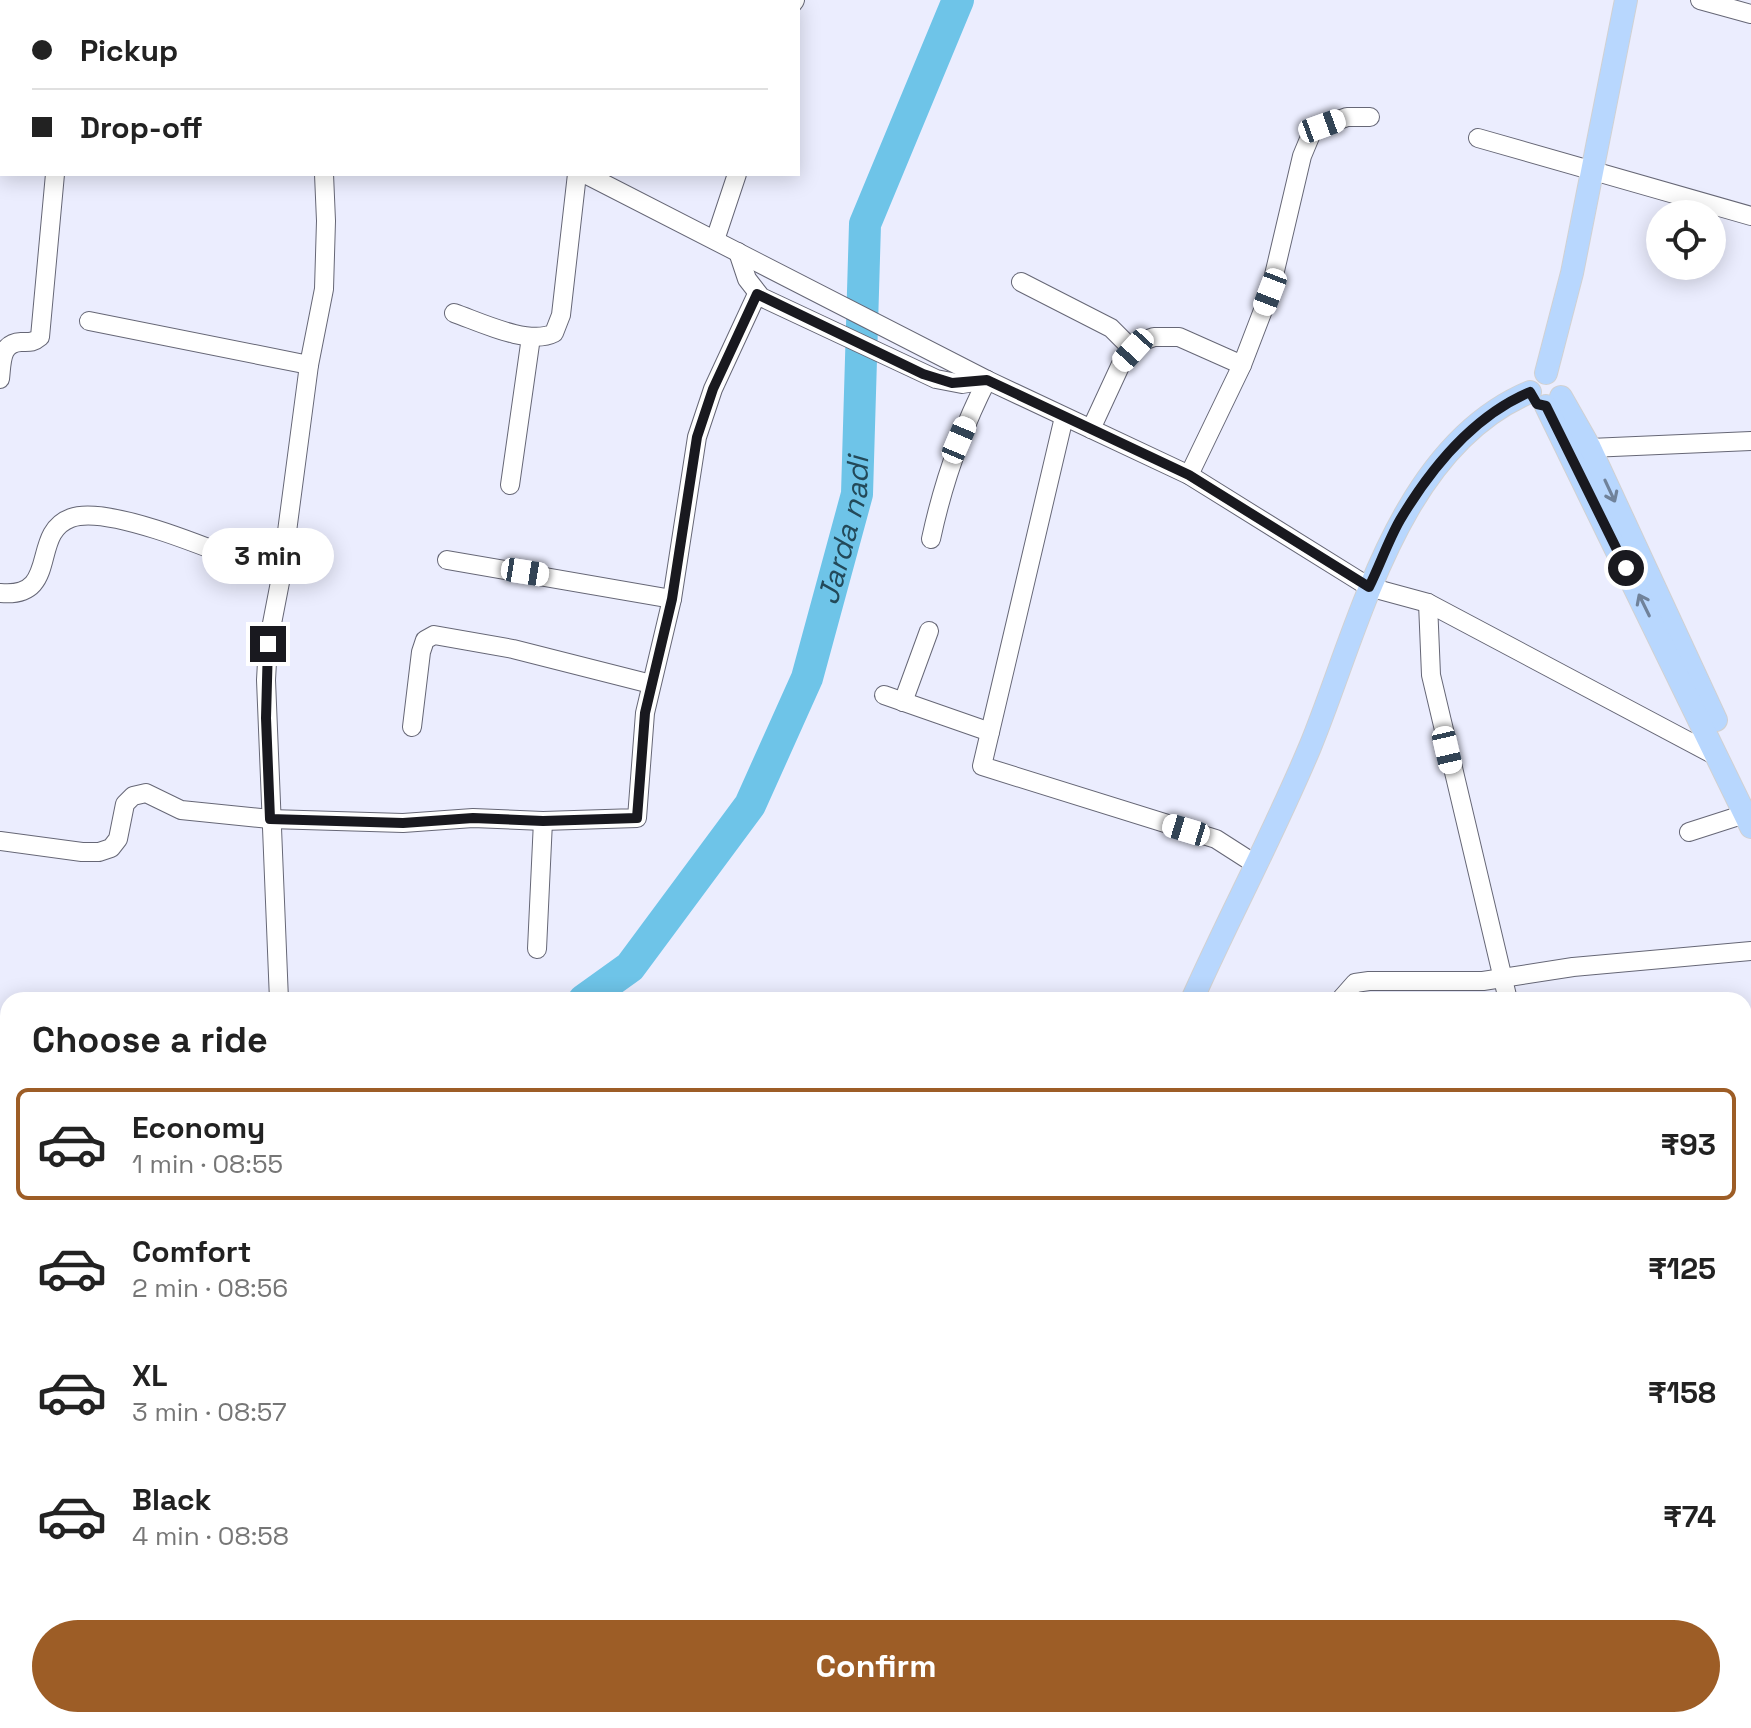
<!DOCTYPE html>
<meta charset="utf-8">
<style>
:root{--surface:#fff;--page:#f6f6f6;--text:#222;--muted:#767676;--line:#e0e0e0;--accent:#9d5d26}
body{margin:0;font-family:"Space Grotesk",sans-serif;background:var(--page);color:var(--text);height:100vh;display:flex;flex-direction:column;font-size:30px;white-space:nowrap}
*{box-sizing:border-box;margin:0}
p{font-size:26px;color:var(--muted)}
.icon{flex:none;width:44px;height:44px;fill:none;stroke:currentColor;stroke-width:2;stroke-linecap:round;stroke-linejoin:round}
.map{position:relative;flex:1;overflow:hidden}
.drawer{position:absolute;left:0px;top:992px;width:1752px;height:736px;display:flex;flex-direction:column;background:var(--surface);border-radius:24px 24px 0 0;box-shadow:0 4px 20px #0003}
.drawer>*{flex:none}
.hud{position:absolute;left:0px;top:0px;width:800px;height:176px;box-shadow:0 4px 20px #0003;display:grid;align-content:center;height:176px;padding:0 32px;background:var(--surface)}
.buttons{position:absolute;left:1646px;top:200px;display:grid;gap:16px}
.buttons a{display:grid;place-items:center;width:80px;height:80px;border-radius:50%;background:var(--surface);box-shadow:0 4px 20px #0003;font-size:40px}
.end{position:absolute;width:36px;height:36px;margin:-18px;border:10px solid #19191f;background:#fff;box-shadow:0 0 0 4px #fff}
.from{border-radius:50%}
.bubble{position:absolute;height:56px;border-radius:28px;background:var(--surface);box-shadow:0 4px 20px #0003;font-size:26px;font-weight:700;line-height:56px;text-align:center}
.car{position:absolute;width:24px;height:48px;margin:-24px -12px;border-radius:10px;box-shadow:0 0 6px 2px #0007;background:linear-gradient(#fff 24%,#345 0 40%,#fff 0 76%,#345 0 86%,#fff 0)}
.hud b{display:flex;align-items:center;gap:28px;height:76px;font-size:30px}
.hud b+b{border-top:2px solid var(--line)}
.hud i{width:20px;height:20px;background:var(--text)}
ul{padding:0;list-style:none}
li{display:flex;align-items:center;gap:24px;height:112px;margin:0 16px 12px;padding:0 16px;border:4px solid transparent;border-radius:12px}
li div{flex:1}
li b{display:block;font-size:30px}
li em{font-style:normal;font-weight:700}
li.selected{border-color:var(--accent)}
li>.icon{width:72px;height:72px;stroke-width:1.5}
h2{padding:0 32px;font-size:36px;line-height:96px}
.action{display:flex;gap:16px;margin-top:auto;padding:16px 32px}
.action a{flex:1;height:92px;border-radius:48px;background:var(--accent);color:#fff;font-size:32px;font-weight:700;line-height:92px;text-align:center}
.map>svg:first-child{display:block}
</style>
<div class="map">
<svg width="1751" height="1728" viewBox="0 0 1751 1728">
<rect width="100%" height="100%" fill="#ebedfe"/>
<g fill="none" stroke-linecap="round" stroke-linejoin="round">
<g stroke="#6ec4e8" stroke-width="32">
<path id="s1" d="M584,1000L630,967L750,805L807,678L857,494L865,224L958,0"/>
<polyline points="372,1728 377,1720"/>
</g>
<defs>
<g id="minor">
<polyline points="242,0 245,2"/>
<polyline points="1700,0 1751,14"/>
<polyline points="78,2 78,0"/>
<polyline points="214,2 215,0"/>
<polyline points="308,2 308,0"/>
<polyline points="794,2 795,0"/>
<polyline points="1478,138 1751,216"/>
<polyline points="585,174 987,380 1189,475 1369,587 1428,603 1718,757"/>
<polyline points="715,240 737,174"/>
<polyline points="738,252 747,279 761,297 936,379 962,384 987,380"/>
<polyline points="1021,282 1111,328 1133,350"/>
<path d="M454,313C480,322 529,346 554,333L561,315L577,174"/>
<polyline points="89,321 309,365"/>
<path d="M0,379C2,363 0,343 21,342C29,342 33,343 40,337L55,174"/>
<polyline points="1064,417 982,766 1216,839 1255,864"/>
<polyline points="1091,429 1122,362 1140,342 1154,337 1179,337 1242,365"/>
<polyline points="1590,448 1751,441"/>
<polyline points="1189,475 1242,365 1270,292 1302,156 1312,132 1322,126 1347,117 1370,117"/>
<polyline points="510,485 531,337"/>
<path d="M931,539C943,483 961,431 987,380"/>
<polyline points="447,560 672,599"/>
<path d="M0,593C61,599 29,533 71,518C111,503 237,560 281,577"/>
<polyline points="1428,603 1431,675 1508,1000"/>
<polyline points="884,695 990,732"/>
<polyline points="903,702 929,631"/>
<polyline points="412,727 421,652 425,640 434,635 513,649 651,684"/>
<polyline points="1689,832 1745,814"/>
<polyline points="0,841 82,852 99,852 111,848 118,839 125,804 133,796 146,793 181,810 270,819 403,823 473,818 543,821 637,818 645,713 672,599 697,437 713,389 757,294"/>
<polyline points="537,949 543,821"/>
<polyline points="279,1000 266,680 268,644 281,577 309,365 324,289 326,221 324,174"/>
<polyline points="1340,1000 1355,983 1369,981 1483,981 1573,967 1751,951"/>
<polyline points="0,1071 8,1070"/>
<polyline points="1744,1542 1751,1542"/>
<polyline points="0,1582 8,1581"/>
<polyline points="177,1720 180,1728"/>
<polyline points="1022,1720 1027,1728"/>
<polyline points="1269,1720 1271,1728"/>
<polyline points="1618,1720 1619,1728"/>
<polyline points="591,1728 615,1720"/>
<polyline points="859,1728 860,1728"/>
<polyline points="1288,1728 1332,1720"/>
<polyline points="1416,1728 1417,1720"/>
</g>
<g id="major">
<polyline points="1546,373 1572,273 1626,0"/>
<polyline points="1561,397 1590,448 1716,720"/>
<polyline points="1546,406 1751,827"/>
<path d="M1192,1000C1230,915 1274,833 1310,747C1359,628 1398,447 1530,392"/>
<polyline points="1744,1214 1751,1210"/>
<polyline points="874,1720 888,1728"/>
<polyline points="906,1728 913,1720"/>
</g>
</defs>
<use href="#minor" stroke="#666776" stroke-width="20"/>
<use href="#major" stroke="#d1d1d2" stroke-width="24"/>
<use href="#minor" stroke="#fff" stroke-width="18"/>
<use href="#major" stroke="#b8d7fe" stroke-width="22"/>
</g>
<defs><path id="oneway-shaft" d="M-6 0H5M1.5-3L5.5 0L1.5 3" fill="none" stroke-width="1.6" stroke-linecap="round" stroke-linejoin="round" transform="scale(2)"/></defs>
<g stroke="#70829a">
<use href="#oneway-shaft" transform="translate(1610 491) rotate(65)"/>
<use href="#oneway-shaft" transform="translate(1644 605) rotate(-116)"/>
</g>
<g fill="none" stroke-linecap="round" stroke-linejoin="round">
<path stroke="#19191f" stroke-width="10" d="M268,644L266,718L270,819L403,823L473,818L543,821L637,818L645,713L672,599L697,437L713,389L757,294L923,374L952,383L987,380L1189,475L1369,587C1380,565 1388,541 1400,520C1431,468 1473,416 1530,392L1537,404L1546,406L1626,568"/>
</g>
<g text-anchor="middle" stroke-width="6" stroke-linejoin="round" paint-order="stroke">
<g font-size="30" font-style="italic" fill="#234959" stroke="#fbfbfe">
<text dy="10" stroke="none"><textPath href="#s1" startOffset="550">Jarda nadi</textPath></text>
</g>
</g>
</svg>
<div class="buttons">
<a><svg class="icon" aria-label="locate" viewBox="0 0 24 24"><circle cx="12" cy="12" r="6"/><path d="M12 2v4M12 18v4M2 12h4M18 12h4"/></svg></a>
</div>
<i class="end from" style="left:1626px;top:568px"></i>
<i class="end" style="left:268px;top:644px"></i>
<div class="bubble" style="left:202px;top:528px;width:132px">3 min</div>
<i class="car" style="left:1322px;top:126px;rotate:70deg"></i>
<i class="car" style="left:1270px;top:292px;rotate:201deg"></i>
<i class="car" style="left:1133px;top:350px;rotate:222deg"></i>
<i class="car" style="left:959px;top:440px;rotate:23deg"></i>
<i class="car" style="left:525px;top:572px;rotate:99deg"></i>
<i class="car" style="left:1447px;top:750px;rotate:167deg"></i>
<i class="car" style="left:1186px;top:830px;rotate:287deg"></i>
<div class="hud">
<b><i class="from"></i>Pickup</b>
<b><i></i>Drop-off</b>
</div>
<section class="drawer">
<h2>Choose a ride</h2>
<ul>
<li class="selected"><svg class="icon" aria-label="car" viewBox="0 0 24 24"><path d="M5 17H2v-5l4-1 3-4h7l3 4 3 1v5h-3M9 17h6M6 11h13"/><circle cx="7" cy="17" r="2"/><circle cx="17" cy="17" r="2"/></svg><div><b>Economy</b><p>1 min · 08:55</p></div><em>₹93</em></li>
<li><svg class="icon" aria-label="car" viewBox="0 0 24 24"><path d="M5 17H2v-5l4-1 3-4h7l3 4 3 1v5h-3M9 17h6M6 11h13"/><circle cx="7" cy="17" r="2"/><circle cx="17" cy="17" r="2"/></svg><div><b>Comfort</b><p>2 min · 08:56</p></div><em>₹125</em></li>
<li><svg class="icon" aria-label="car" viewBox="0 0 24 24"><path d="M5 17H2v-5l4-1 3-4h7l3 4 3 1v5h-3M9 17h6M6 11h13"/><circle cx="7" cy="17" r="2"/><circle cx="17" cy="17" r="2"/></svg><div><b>XL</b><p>3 min · 08:57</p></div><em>₹158</em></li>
<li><svg class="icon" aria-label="car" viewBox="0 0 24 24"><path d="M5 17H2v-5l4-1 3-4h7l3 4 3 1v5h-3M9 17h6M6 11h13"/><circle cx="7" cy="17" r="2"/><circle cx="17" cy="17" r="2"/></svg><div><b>Black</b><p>4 min · 08:58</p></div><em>₹74</em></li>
</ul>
<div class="action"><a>Confirm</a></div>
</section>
</div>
